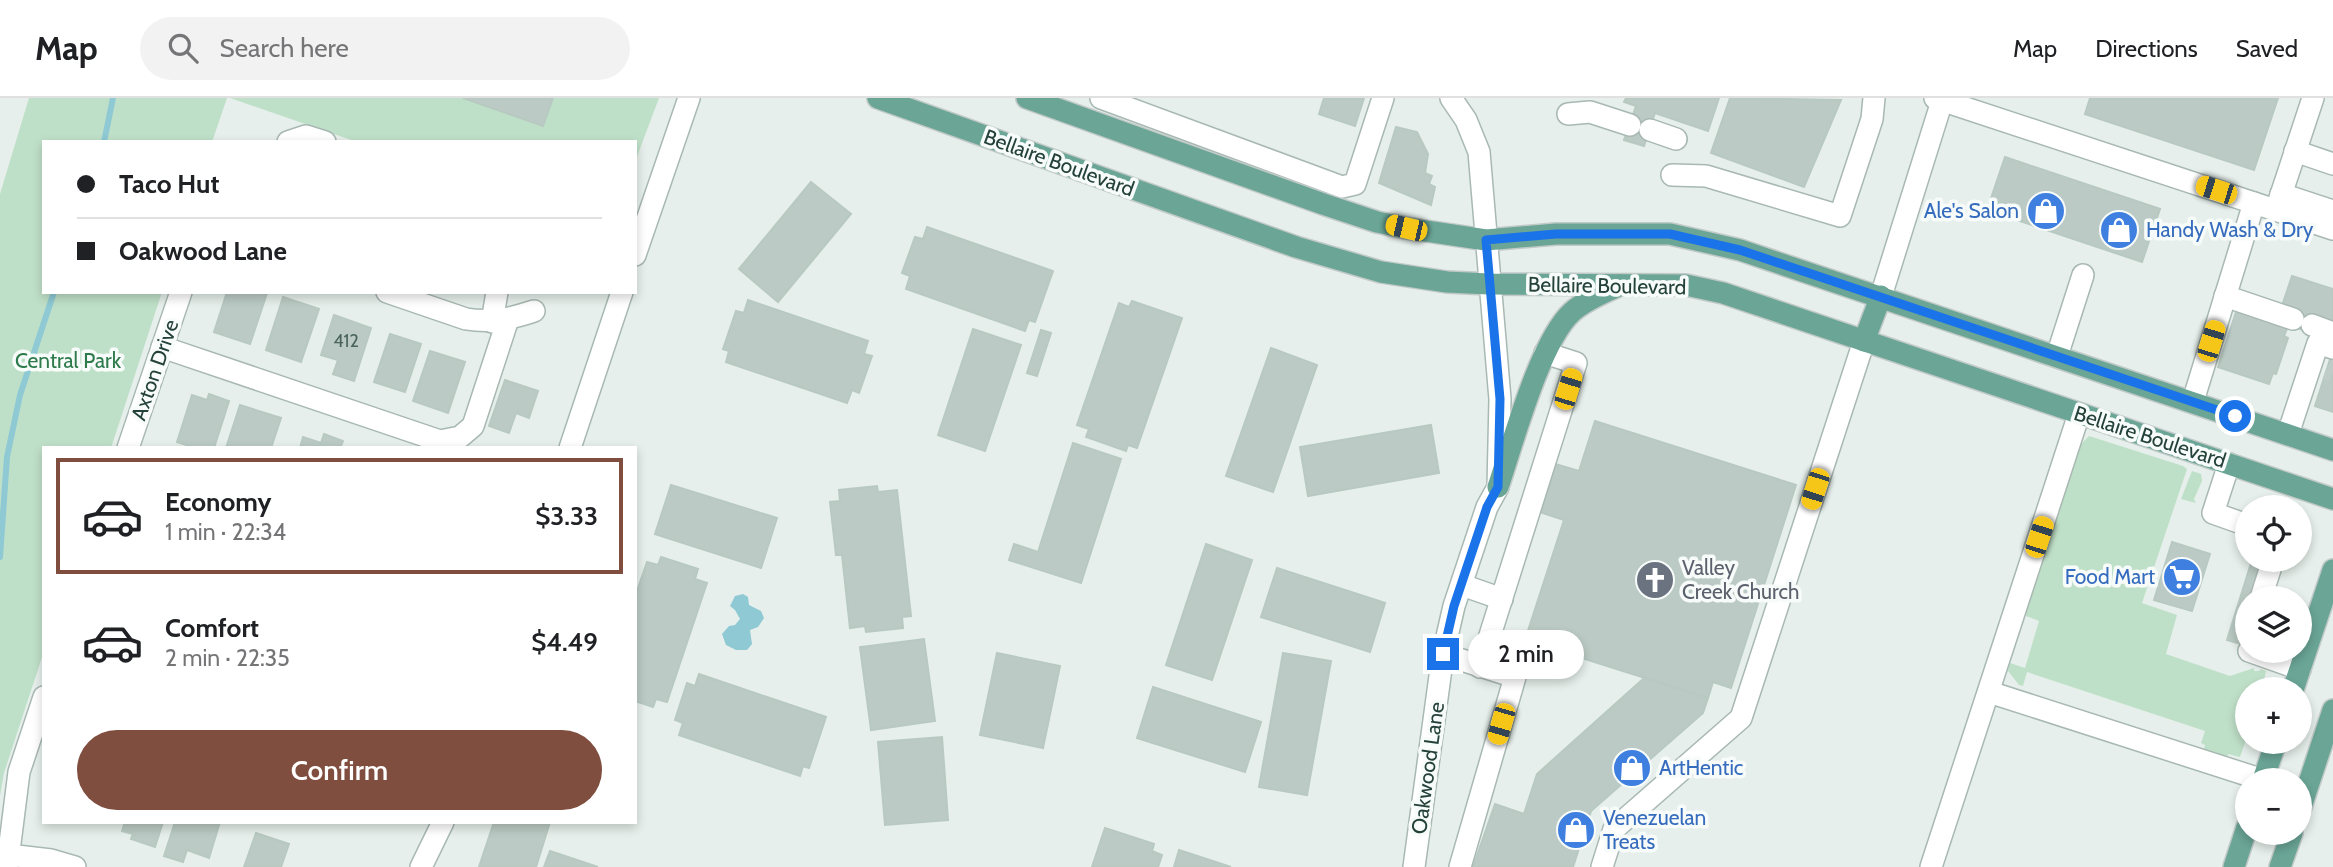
<!DOCTYPE html>
<meta charset="utf-8">
<style>
:root{--surface:#fff;--page:#f2f2f2;--text:#202124;--muted:#757577;--line:#e0e0e0;--accent:#7f4e3f}
body{margin:0;font-family:Cabin,sans-serif;background:var(--page);color:var(--text);height:100vh;display:flex;flex-direction:column;font-size:26px;white-space:nowrap}
*{box-sizing:border-box;margin:0}
p{font-size:23px;color:var(--muted)}
.icon{flex:none;width:38px;height:38px;fill:none;stroke:currentColor;stroke-width:2;stroke-linecap:round;stroke-linejoin:round}
.map{position:relative;flex:1;overflow:hidden}
.side{position:absolute;left:42px;top:348px;width:595px;height:378px;display:flex;flex-direction:column;background:var(--surface);border-radius:0px;box-shadow:0 4px 10px #0003}
.side>*{flex:none}
.guide{position:absolute;left:42px;top:42px;width:595px;height:154px;border-radius:0px;box-shadow:0 4px 10px #0003;display:grid;align-content:center;height:154px;padding:0 35px;background:var(--surface)}
.controls{position:absolute;left:2235px;top:397px;display:grid;gap:14px}
.controls a{display:grid;place-items:center;width:77px;height:77px;border-radius:50%;background:var(--surface);box-shadow:0 4px 10px #0003;font-size:35px}
.end{position:absolute;width:32px;height:32px;margin:-16px;border:9px solid #1a73e8;background:#fff;box-shadow:0 0 0 4px #fff}
.from{border-radius:50%}
.bubble{position:absolute;height:49px;border-radius:24px;background:var(--surface);box-shadow:0 4px 10px #0003;font-size:23px;font-weight:600;line-height:49px;text-align:center}
.car{position:absolute;width:21px;height:42px;margin:-21px -10px;border-radius:9px;box-shadow:0 0 5px 2px #0007;background:linear-gradient(#f5c518 24%,#345 0 40%,#f5c518 0 76%,#345 0 86%,#f5c518 0)}
.guide b{display:flex;align-items:center;gap:24px;height:66px;font-size:26px}
.guide b+b{border-top:2px solid var(--line)}
.guide i{width:18px;height:18px;background:var(--text)}
ul{padding:12px 0 0;list-style:none}
li{display:flex;align-items:center;gap:21px;height:116px;margin:0 14px 10px;padding:0 21px;border:4px solid transparent;border-radius:0px}
li div{flex:1}
li b{display:block;font-size:26px}
li em{font-style:normal;font-weight:600}
li.active{border-color:var(--accent)}
li>.icon{width:63px;height:63px;stroke-width:1.5}
.cta{display:flex;gap:14px;margin-top:auto;padding:14px 35px}
.cta a{flex:1;height:80px;border-radius:42px;background:var(--accent);color:#fff;font-size:28px;font-weight:600;line-height:80px;text-align:center}
header{display:flex;align-items:center;gap:42px;box-sizing:border-box;height:98px;padding:0 35px;background:var(--surface);border-bottom:2px solid var(--line)}
header strong{font-size:33px}
nav{display:flex;gap:38px;margin-inline-start:auto;font-size:24px}
.search{width:490px;height:63px;background:var(--page);display:flex;align-items:center;gap:18px;box-sizing:border-box;padding:0 24px;border-radius:38px;color:var(--muted);font-size:26px}
.map>svg:first-child{display:block}
</style>
<header>
<strong>Map</strong>
<div class="search"><svg class="icon" aria-label="search" viewBox="0 0 24 24"><circle cx="10" cy="10" r="6"/><path d="M15 15l6 6"/></svg>Search here</div>
<nav><a>Map</a><a>Directions</a><a>Saved</a></nav>
</header>
<div class="map">
<svg width="2333" height="769" viewBox="0 0 2333 769">
<rect width="100%" height="100%" fill="#e6efeb"/>
<g fill="#bfe0c8">
<polygon points="29,0 227,0 212,44 44,44 44,194 162,194 111,350 44,350 44,553 4,675 0,698 0,96"/>
<polygon points="230,0 659,0 635,64 635,44 357,44"/>
<polygon points="2089,338 2183,368 2187,371 2142,505 2177,517 2166,556 2230,578 2254,570 2254,573 2259,573 2261,571 2266,573 2262,591 2247,592 2247,639 2240,659 2228,656 2227,660 2204,651 2205,647 2201,645 2205,633 2027,574 2023,588 2019,587 2008,573 2010,565 2025,570 2039,523 2026,518 2027,510 2080,347"/>
<polygon points="2192,373 2201,376 2202,383 2194,401 2196,405 2181,401"/>
</g>
<polygon fill="#8ec9d4" points="743,496 748,499 749,507 761,513 764,520 758,529 750,532 752,546 747,552 736,552 726,547 722,536 729,528 735,527 740,521 735,512 730,508 735,498"/>
<g fill="none" stroke-linecap="round" stroke-linejoin="round">
<g stroke="#8ec9d4" stroke-width="6">
<polyline points="104,44 113,0"/>
<polyline points="0,459 7,359 20,297 54,194"/>
</g>
</g>
<g fill="#bbcac4" stroke="#b8c9c2" stroke-width="2">
<polygon points="463,0 553,0 543,28"/>
<polygon points="1324,0 1364,0 1355,28 1319,16"/>
<polygon points="1626,0 1719,0 1708,33 1655,15 1644,48 1624,42 1636,8 1624,4"/>
<polygon points="1730,0 1841,2 1804,89 1711,55"/>
<polygon points="2090,0 2278,0 2254,72 2085,16"/>
<polygon points="1396,29 1417,34 1428,56 1425,75 1432,78 1429,86 1435,89 1431,107 1379,85"/>
<polygon points="2005,59 2160,111 2142,164 1987,112"/>
<polygon points="811,84 851,116 778,204 739,171"/>
<polygon points="927,129 1053,173 1035,224 1029,222 1025,233 906,191 910,178 902,175 915,139 923,141"/>
<polygon points="2292,178 2333,191 2333,228 2309,234 2291,228 2281,211"/>
<polygon points="227,194 267,195 250,246 214,234"/>
<polygon points="283,199 319,211 301,264 266,252"/>
<polygon points="748,202 868,243 864,256 872,258 859,295 852,292 847,305 726,264 729,253 723,251 736,213 744,215"/>
<polygon points="1132,203 1182,220 1137,350 1128,347 1126,353 1086,339 1089,331 1077,327 1119,205 1129,209"/>
<polygon points="2237,211 2288,228 2284,238 2288,240 2276,276 2273,275 2269,286 2218,269"/>
<polygon points="334,217 371,230 354,283 333,276 338,262 321,257"/>
<polygon points="973,231 1021,247 985,353 938,337"/>
<polygon points="1041,232 1051,235 1037,278 1027,275"/>
<polygon points="390,236 421,246 405,294 374,284"/>
<polygon points="1271,250 1317,267 1273,394 1226,378"/>
<polygon points="2333,252 2333,314 2315,308"/>
<polygon points="430,253 465,264 448,315 413,303"/>
<polygon points="505,282 538,293 529,320 516,315 509,335 489,328"/>
<polygon points="209,296 229,303 214,350 196,350 177,344 192,297 207,302"/>
<polygon points="240,307 281,320 271,350 226,350"/>
<polygon points="1595,323 1796,387 1731,590 1713,584 1708,600 1525,542 1564,422 1537,413 1552,365 1579,373"/>
<polygon points="1431,327 1439,375 1308,398 1300,349"/>
<polygon points="324,336 343,343 340,350 300,350 303,339 321,345"/>
<polygon points="1073,345 1121,361 1081,485 1009,462 1014,446 1038,454"/>
<polygon points="671,387 777,420 761,470 655,436"/>
<polygon points="877,388 878,394 897,392 911,518 902,519 903,530 866,534 865,528 850,530 842,457 836,457 830,404 840,403 839,392"/>
<polygon points="2172,444 2210,456 2192,513 2154,502"/>
<polygon points="1206,446 1252,462 1212,582 1166,567"/>
<polygon points="661,459 698,471 695,481 707,485 667,604 656,601 653,609 635,603 635,499 647,464 658,467"/>
<polygon points="2252,462 2268,462 2255,500 2247,500 2247,526 2241,546 2227,542"/>
<polygon points="1277,470 1385,505 1370,554 1261,519"/>
<polygon points="924,541 935,623 871,632 860,549"/>
<polygon points="997,555 1060,568 1043,650 980,637"/>
<polygon points="1283,555 1331,563 1307,697 1259,689"/>
<polygon points="699,576 826,619 809,670 803,668 800,678 679,637 683,625 675,622 687,585 695,588"/>
<polygon points="1644,580 1708,600 1703,615 1591,713 1573,769 1473,769 1495,706 1524,716 1537,676"/>
<polygon points="1153,589 1261,624 1245,674 1137,640"/>
<polygon points="942,639 948,722 885,727 878,644"/>
<polygon points="125,724 163,724 155,749 131,741 133,736 122,733"/>
<polygon points="175,724 220,724 209,760 187,752 183,764 164,758"/>
<polygon points="494,724 550,724 536,769 479,769"/>
<polygon points="1105,730 1154,746 1152,753 1162,757 1158,769 1092,769"/>
<polygon points="256,735 289,746 281,769 244,769"/>
<polygon points="1179,752 1231,769 1174,769"/>
<polygon points="550,753 598,769 544,769"/>
</g>
<g fill="none" stroke-linecap="round" stroke-linejoin="round">
<polyline stroke="#bfccc8" stroke-width="21" stroke-dasharray="21 10" stroke-linecap="butt" points="2327,271 2333,274"/>
<defs>
<g id="minor">
<polyline points="1101,0 1342,89 1355,86 1383,0"/>
<polyline points="1935,0 2333,131"/>
<polyline points="1568,16 1590,14 1630,27"/>
<polyline points="1650,32 1676,41"/>
<polyline points="288,44 306,38 325,44"/>
<polyline points="2295,53 2333,66"/>
<polyline points="1672,77 1706,78 1840,118 1872,21 1874,0"/>
<polyline points="2281,96 2333,113"/>
<polyline points="2276,112 2313,0"/>
<polyline points="635,157 689,0"/>
<path d="M387,194L466,221C491,225 510,221 534,213"/>
<polyline points="1881,198 1942,3"/>
<polyline points="2225,198 2293,221"/>
<polyline points="492,224 497,194"/>
<polyline points="2312,227 2333,235"/>
<polyline points="162,249 440,343 460,339 473,328 508,221"/>
<polyline points="2057,258 2083,177"/>
<polyline points="2193,303 2254,105"/>
<polyline points="2288,336 2318,245 2333,250"/>
<polyline points="128,350 181,194"/>
<polyline points="570,350 622,194"/>
<polyline points="2229,366 2213,415 2247,427"/>
<polyline points="1462,487 1502,501"/>
<polyline points="2261,500 2273,462"/>
<polyline points="2249,553 2300,571"/>
<polyline points="1443,556 1515,579 1460,769"/>
<polyline points="1480,569 1576,265 1545,255"/>
<polyline points="1989,594 2263,682"/>
<polyline points="8,757 51,762 75,769"/>
<polyline points="7,769 19,674 44,599"/>
<polyline points="421,769 443,724"/>
<polyline points="1414,769 1443,556 1454,508 1487,409 1498,389 1500,301 1479,54 1466,22 1451,0"/>
<polyline points="1602,769 1614,731 1741,620 1864,243"/>
<polyline points="1931,769 2079,316"/>
</g>
<g id="major">
<polyline points="878,0 1296,149 1381,174 1447,184 1489,186 1686,187 1723,195 2333,401"/>
<polyline points="1027,0 1323,106 1377,124 1406,130 1486,142 1556,136 1670,136 1740,152 2333,352"/>
<polyline points="1864,243 1881,198"/>
<path d="M1498,389C1513,345 1540,243 1572,214C1585,202 1604,195 1620,187"/>
<polyline points="2293,592 2333,472"/>
<polyline points="2263,682 2276,644"/>
<polyline points="2300,712 2333,612"/>
<polyline points="2234,769 2247,729"/>
<polyline points="2280,769 2292,735"/>
</g>
</defs>
<use href="#minor" stroke="#a8b8b2" stroke-width="24"/>
<use href="#major" stroke="#c2cac8" stroke-width="24"/>
<use href="#minor" stroke="#fff" stroke-width="21"/>
<use href="#major" stroke="#6aa596" stroke-width="21"/>
</g>
<g fill="none" stroke-linecap="round" stroke-linejoin="round">
<polyline stroke="#1a73e8" stroke-width="9" points="1443,556 1454,508 1487,409 1498,389 1500,301 1486,142 1556,136 1670,136 1740,152 2235,318"/>
</g>
<defs>
<symbol id="shop-disc" viewBox="-11 -11 22 22"><circle r="9.5" fill="#3f7fe0" stroke="#f7fbf9"/><path d="M-5-2.5h2.3a2.7 3.5 0 0 1 5.4 0H5L5.5 6h-11ZM-1.5-2.5h3a1.5 2.3 0 0 0-3 0Z" fill="#fff"/></symbol>
<symbol id="supermarket-disc" viewBox="-11 -11 22 22"><circle r="9.5" fill="#3f7fe0" stroke="#f7fbf9"/><path d="M-6-5.5h2.5l.6 2H6L4.5 2H-2.5L-4.4-4H-6ZM-1.5 3.2a1.3 1.3 0 1 0 .1 0ZM3 3.2a1.3 1.3 0 1 0 .1 0Z" fill="#fff"/></symbol>
<symbol id="church-disc" viewBox="-11 -11 22 22"><circle r="9.5" fill="#6b7280" stroke="#f7fbf9"/><path d="M-1.2-6h2.4v3.5h3.3v2.4h-3.3V6h-2.4V-.1h-3.3v-2.4h3.3Z" fill="#fff"/></symbol>
</defs>
<g fill-rule="evenodd">
<use href="#shop-disc" x="2024" y="91" width="44" height="44"/>
<use href="#shop-disc" x="2097" y="110" width="44" height="44"/>
<use href="#supermarket-disc" x="2160" y="457" width="44" height="44"/>
<use href="#church-disc" x="1633" y="460" width="44" height="44"/>
<use href="#shop-disc" x="1610" y="648" width="44" height="44"/>
<use href="#shop-disc" x="1554" y="710" width="44" height="44"/>
</g>
<g text-anchor="middle" stroke-width="7" stroke-linejoin="round" paint-order="stroke">
<g font-size="18" fill="#4a645c">
<text x="346" y="249">412</text>
</g>
<g font-size="21" fill="#24423a" stroke="#f7fbf9">
<text transform="translate(1059 65) rotate(20)" y="7">Bellaire Boulevard</text>
<text transform="translate(1607 188) rotate(1)" y="7">Bellaire Boulevard</text>
<text transform="translate(155 272) rotate(-71)" y="7">Axton Drive</text>
<text transform="translate(2150 339) rotate(18)" y="7">Bellaire Boulevard</text>
<text transform="translate(1428 670) rotate(-82)" y="7">Oakwood Lane</text>
</g>
<g font-size="21" fill="#366cbe" stroke="#f7fbf9" text-anchor="start">
<text x="2019" y="120" text-anchor="end">Ale's Salon</text>
<text x="2146" y="139">Handy Wash &amp; Dry</text>
<text x="2155" y="486" text-anchor="end">Food Mart</text>
<text x="1659" y="677">ArtHentic</text>
<text x="1603" y="727">Venezuelan<tspan x="1603" dy="24">Treats</tspan></text>
</g>
<g font-size="21" fill="#2d7a4b" stroke="#f7fbf9">
<text x="68" y="270">Central Park</text>
</g>
<g font-size="21" fill="#5b616d" stroke="#f7fbf9" text-anchor="start">
<text x="1682" y="477">Valley<tspan x="1682" dy="24">Creek Church</tspan></text>
</g>
</g>
</svg>
<div class="controls">
<a><svg class="icon" aria-label="locate" viewBox="0 0 24 24"><circle cx="12" cy="12" r="6"/><path d="M12 2v4M12 18v4M2 12h4M18 12h4"/></svg></a>
<a><svg class="icon" aria-label="layers" viewBox="0 0 24 24"><path d="M12 4l9 5-9 5-9-5zM3 14l9 5 9-5"/></svg></a>
<a>+</a>
<a>−</a>
</div>
<i class="end from" style="left:2235px;top:318px"></i>
<i class="end" style="left:1443px;top:556px"></i>
<div class="bubble" style="left:1468px;top:532px;width:116px">2 min</div>
<i class="car" style="left:2216px;top:92px;rotate:288deg"></i>
<i class="car" style="left:1406px;top:130px;rotate:283deg"></i>
<i class="car" style="left:2211px;top:243px;rotate:17deg"></i>
<i class="car" style="left:1568px;top:291px;rotate:17deg"></i>
<i class="car" style="left:1815px;top:391px;rotate:198deg"></i>
<i class="car" style="left:2039px;top:439px;rotate:18deg"></i>
<i class="car" style="left:1501px;top:626px;rotate:196deg"></i>
<div class="guide">
<b><i class="from"></i>Taco Hut</b>
<b><i></i>Oakwood Lane</b>
</div>
<section class="side">
<ul>
<li class="active"><svg class="icon" aria-label="car" viewBox="0 0 24 24"><path d="M5 17H2v-5l4-1 3-4h7l3 4 3 1v5h-3M9 17h6M6 11h13"/><circle cx="7" cy="17" r="2"/><circle cx="17" cy="17" r="2"/></svg><div><b>Economy</b><p>1 min · 22:34</p></div><em>$3.33</em></li>
<li><svg class="icon" aria-label="car" viewBox="0 0 24 24"><path d="M5 17H2v-5l4-1 3-4h7l3 4 3 1v5h-3M9 17h6M6 11h13"/><circle cx="7" cy="17" r="2"/><circle cx="17" cy="17" r="2"/></svg><div><b>Comfort</b><p>2 min · 22:35</p></div><em>$4.49</em></li>
</ul>
<div class="cta"><a>Confirm</a></div>
</section>
</div>
